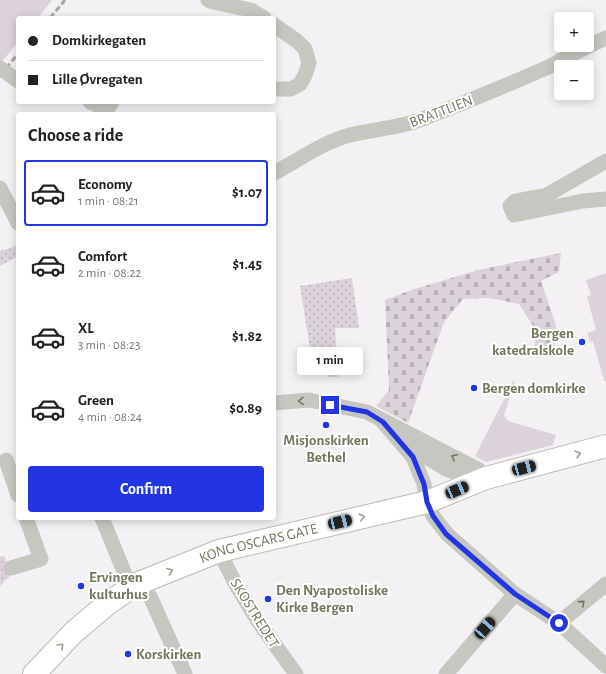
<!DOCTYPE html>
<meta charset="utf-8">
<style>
:root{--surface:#fff;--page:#f2f2f2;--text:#222;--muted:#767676;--line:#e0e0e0;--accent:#2234e3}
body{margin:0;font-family:"Alegreya Sans",sans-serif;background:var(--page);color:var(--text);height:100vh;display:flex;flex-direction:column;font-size:15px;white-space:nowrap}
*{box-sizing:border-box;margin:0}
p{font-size:13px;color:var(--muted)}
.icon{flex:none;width:22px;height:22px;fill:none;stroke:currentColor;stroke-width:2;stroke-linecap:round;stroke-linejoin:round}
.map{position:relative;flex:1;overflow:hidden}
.sheet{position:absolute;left:16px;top:112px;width:260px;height:408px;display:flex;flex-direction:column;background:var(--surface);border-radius:4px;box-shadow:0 2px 10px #0003}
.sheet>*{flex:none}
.hud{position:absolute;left:16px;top:16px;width:260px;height:88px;border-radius:4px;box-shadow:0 2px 10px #0003;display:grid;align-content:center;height:88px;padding:0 12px;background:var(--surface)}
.buttons{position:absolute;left:554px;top:12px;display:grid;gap:8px}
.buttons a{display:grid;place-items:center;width:40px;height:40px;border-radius:4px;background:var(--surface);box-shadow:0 2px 10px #0003;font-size:20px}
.end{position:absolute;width:18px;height:18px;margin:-9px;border:5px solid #2234e3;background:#fff;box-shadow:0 0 0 2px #fff}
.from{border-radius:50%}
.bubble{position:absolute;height:28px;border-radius:4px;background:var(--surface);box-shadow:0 2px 10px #0003;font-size:13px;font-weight:700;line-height:28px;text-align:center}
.car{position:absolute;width:12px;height:24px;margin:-12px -6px;border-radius:5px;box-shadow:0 0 3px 1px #0007;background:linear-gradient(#222 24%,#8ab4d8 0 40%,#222 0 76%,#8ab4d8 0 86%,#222 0)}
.hud b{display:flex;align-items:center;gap:14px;height:38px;font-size:15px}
.hud b+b{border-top:1px solid var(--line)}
.hud i{width:10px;height:10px;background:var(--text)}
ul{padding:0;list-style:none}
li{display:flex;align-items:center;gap:12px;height:66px;margin:0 8px 6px;padding:0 4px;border:2px solid transparent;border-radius:4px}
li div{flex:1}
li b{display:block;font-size:15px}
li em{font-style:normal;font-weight:700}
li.current{border-color:var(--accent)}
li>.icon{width:36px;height:36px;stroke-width:1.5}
h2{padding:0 12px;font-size:18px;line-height:48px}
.primary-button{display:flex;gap:8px;margin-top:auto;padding:8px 12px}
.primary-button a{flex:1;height:46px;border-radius:4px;background:var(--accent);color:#fff;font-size:16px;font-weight:700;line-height:46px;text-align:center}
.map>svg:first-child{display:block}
</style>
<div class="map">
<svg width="606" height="674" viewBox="0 0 606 674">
<defs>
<pattern id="grass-dots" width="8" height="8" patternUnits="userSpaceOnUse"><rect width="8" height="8" fill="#dcd2da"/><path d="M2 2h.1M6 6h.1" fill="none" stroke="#b7afb4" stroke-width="1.8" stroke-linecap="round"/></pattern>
<pattern id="cemetery-stones" width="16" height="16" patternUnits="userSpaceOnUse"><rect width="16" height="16" fill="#dcd2da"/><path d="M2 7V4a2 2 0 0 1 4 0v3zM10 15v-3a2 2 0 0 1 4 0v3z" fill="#b7afb4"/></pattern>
</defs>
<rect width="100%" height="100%" fill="#f4f1f5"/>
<g fill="url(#grass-dots)">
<polygon points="16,246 18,250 18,256 0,266 0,251"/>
<polygon points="352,278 359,328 335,328 338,377 328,377 327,360 312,361 300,286"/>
<polygon points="4,556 12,574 0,586 0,557"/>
</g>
<polygon fill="url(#cemetery-stones)" points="561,253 559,272 541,281 556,325 554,358 533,351 537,332 519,304 490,298 463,299 444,322 408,423 376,406 389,390 385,300 411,290 478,270"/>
<g fill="#dcd2da">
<polygon points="0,0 52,0 38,18 18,18 18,42 0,64"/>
<polygon points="606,273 606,381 604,381 593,341 590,342 587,333 596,330 587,296 591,295 586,280"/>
<polygon points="514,380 515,381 504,415 508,421 556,435 553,445 486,462 475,456"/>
</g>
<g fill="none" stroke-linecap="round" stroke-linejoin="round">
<defs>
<g id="secondary">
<path id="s1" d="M34,674L74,632L106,605L134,585L219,551L427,502L486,478L606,446"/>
</g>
</defs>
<use href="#secondary" stroke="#b9bab0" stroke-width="24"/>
<g stroke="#c6c7c0" stroke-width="15">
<polyline points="208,0 213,2 251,10 264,18"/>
<polyline points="274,25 297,41 305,49 309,63 305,75 300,84 291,89 274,89"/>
<polyline points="90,102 102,107 109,107 112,102"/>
<polyline points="606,161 547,195 515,201 510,206 514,215 583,201 606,199"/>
<path d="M274,173C299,160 323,142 350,135C375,129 400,128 425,118C465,102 506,86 546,68C566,58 585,47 606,38"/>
<polyline points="0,188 18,223"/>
<polyline points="274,403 309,400 367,412 479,470 486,478"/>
<polyline points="383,422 413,457 424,484 427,502 433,516 447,534 515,594 559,623 606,666"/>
<polyline points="408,446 446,469 459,474 484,477"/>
<polyline points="6,460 18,495"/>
<path d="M102,518L127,579C131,584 137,585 143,589C148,592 151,598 153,603L185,674"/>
<polyline points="219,551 235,583 258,621 296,674"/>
<polyline points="11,568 41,559 26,518"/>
<polyline points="559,623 606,584"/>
<polyline points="446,674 515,594"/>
</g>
<use href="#secondary" stroke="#fff" stroke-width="22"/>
<g stroke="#a6a89b" stroke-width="3" stroke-dasharray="6 3" stroke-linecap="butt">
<polyline points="50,18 65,0"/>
<polyline points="0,75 18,54"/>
</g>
<polyline stroke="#c6c7c0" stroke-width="15" points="0,68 18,81"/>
</g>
<defs><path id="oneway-chevron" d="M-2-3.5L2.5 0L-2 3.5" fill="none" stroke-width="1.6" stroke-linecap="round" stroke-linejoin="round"/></defs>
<g stroke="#73775c">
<use href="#oneway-chevron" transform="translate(301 401) rotate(178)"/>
<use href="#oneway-chevron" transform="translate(454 457) rotate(-153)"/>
<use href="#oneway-chevron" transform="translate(582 603) rotate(-40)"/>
</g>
<g stroke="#9da08d">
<use href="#oneway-chevron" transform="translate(578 454) rotate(-15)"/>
<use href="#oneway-chevron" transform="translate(362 517) rotate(-13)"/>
<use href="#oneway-chevron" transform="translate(170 571) rotate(-21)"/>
<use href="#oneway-chevron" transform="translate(61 646) rotate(-46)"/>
</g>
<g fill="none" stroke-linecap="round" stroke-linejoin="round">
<polyline stroke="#2234e3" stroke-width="5" points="330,405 367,412 383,422 413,457 424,484 427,502 433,516 446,534 515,594 559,623"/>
</g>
<g fill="#2234e3" stroke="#fff" stroke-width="1.5">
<circle cx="582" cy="342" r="4"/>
<circle cx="474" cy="388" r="4"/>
<circle cx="326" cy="425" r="4"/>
<circle cx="81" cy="586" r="4"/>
<circle cx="268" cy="599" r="4"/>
<circle cx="128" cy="654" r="4"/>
</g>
<g text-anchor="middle" stroke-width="4" stroke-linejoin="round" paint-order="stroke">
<g font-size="15" fill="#73775c" stroke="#fff">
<text transform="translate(441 111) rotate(-21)" y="5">BRATTLIEN</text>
<text dy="5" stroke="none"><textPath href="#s1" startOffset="266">KONG OSCARS GATE</textPath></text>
<text transform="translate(255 613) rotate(58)" y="5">SKOSTREDET</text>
</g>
<g font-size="15" font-weight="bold" fill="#73775c" stroke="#fff" text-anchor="start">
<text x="574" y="338" text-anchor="end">Bergen<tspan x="574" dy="17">katedralskole</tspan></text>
<text x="482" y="393">Bergen domkirke</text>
<text x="326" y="445" text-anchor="middle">Misjonskirken<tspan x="326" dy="17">Bethel</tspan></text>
<text x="89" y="582">Ervingen<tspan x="89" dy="17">kulturhus</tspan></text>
<text x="276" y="595">Den Nyapostoliske<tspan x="276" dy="17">Kirke Bergen</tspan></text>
<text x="136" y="659">Korskirken</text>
</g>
</g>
</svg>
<div class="buttons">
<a>+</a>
<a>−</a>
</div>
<i class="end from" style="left:559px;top:623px"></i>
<i class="end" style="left:330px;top:405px"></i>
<div class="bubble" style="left:297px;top:347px;width:66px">1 min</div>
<i class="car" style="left:524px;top:468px;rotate:75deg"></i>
<i class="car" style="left:457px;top:490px;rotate:67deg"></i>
<i class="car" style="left:340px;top:522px;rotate:77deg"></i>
<i class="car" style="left:485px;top:628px;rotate:41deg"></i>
<div class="hud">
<b><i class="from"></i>Domkirkegaten</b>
<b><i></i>Lille Øvregaten</b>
</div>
<section class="sheet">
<h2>Choose a ride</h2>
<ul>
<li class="current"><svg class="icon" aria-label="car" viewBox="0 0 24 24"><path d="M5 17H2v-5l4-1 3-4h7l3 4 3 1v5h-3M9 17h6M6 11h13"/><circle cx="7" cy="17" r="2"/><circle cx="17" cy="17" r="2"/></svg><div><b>Economy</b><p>1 min · 08:21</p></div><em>$1.07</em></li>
<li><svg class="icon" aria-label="car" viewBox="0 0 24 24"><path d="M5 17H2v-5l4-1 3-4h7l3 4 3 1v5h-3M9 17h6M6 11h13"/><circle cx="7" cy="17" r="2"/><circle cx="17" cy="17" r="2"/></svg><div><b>Comfort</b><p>2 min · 08:22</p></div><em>$1.45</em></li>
<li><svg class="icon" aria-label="car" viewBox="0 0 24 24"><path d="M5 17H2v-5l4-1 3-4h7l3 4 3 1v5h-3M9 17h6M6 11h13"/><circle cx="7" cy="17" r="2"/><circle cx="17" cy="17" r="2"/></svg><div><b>XL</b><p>3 min · 08:23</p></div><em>$1.82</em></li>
<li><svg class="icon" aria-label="car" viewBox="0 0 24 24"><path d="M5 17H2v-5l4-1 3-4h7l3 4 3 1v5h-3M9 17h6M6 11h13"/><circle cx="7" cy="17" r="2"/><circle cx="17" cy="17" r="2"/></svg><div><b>Green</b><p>4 min · 08:24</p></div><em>$0.89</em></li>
</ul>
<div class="primary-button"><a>Confirm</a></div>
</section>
</div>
